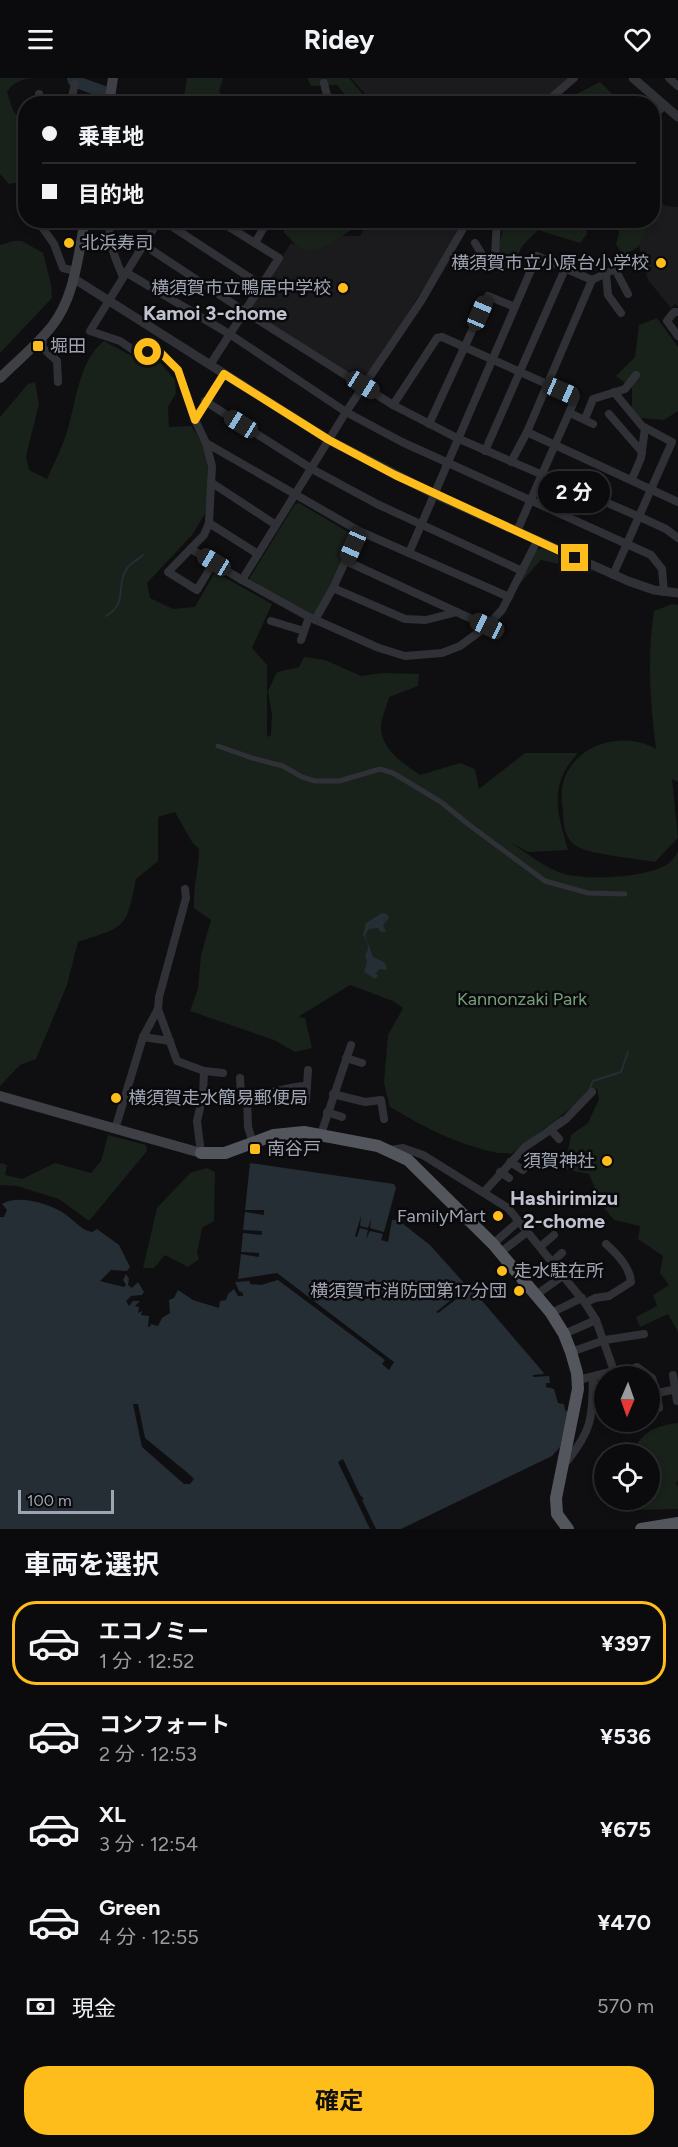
<!DOCTYPE html>
<html lang="ja">
<meta charset="utf-8">
<style>
:root{--surface:#0b0b0d;--page:#19191b;--text:#f1f3f6;--muted:#9a9b9d;--line:#2b2b2e;--accent:#febd1a}
body{margin:0;font-family:Figtree,"Noto Sans JP",sans-serif;background:var(--page);color:var(--text);height:100vh;display:flex;flex-direction:column;font-size:22px;white-space:nowrap}
*{box-sizing:border-box;margin:0}
p{font-size:20px;color:var(--muted)}
.icon{flex:none;width:33px;height:33px;fill:none;stroke:currentColor;stroke-width:2;stroke-linecap:round;stroke-linejoin:round}
.map{position:relative;height:1451px;overflow:hidden}
.drawer{display:flex;flex-direction:column;background:var(--surface);flex:1}
.drawer>*{flex:none}
.guide{position:absolute;left:18px;top:18px;width:642px;height:132px;border-radius:24px;box-shadow:0 3px 9px #0003,0 0 0 2px var(--line);display:grid;align-content:center;height:132px;padding:0 24px;background:var(--surface)}
.needle{width:39px;rotate:182deg}
.controls{position:absolute;left:594px;top:1288px;display:grid;gap:12px}
.controls a{display:grid;place-items:center;width:66px;height:66px;border-radius:50%;background:var(--surface);box-shadow:0 3px 9px #0003,0 0 0 2px var(--line);font-size:30px}
.scale{position:absolute;left:18px;bottom:15px;width:96px;box-sizing:border-box;padding-left:6px;border:3px solid #9fa4b3;border-top:0;font-size:16px;line-height:21px;white-space:nowrap;color:#9fa4b3;-webkit-text-stroke:4px #0a0a0c;paint-order:stroke}
.end{position:absolute;width:27px;height:27px;margin:-14px;border:8px solid #febd1a;background:#111;box-shadow:0 0 0 3px #111}
.from{border-radius:50%}
.bubble{position:absolute;height:42px;border-radius:21px;background:var(--surface);box-shadow:0 3px 9px #0003,0 0 0 2px var(--line);font-size:20px;font-weight:700;line-height:42px;text-align:center}
.car{position:absolute;width:18px;height:36px;margin:-18px -9px;border-radius:8px;box-shadow:0 0 4px 2px #0007;background:linear-gradient(#222 24%,#8ab4d8 0 40%,#222 0 76%,#8ab4d8 0 86%,#222 0)}
.guide b{display:flex;align-items:center;gap:21px;height:57px;font-size:22px}
.guide b+b{border-top:2px solid var(--line)}
.guide i{width:15px;height:15px;background:var(--text)}
ul{padding:0;list-style:none}
li{display:flex;align-items:center;gap:18px;height:84px;margin:0 12px 9px;padding:0 12px;border:3px solid transparent;border-radius:24px}
li div{flex:1}
li b{display:block;font-size:22px}
li em{font-style:normal;font-weight:700}
li.on{border-color:var(--accent)}
li>.icon{width:54px;height:54px;stroke-width:1.5}
h2{padding:0 24px;font-size:27px;line-height:72px}
.pay{display:flex;align-items:center;gap:15px;height:66px;padding:0 24px;font-size:22px}
.pay p{margin-inline-start:auto}
.action{display:flex;gap:12px;margin-top:auto;padding:12px 24px}
.action a{flex:1;height:69px;border-radius:24px;background:var(--accent);color:#111;font-size:24px;font-weight:700;line-height:69px;text-align:center}
header{display:flex;justify-content:space-between;align-items:center;height:78px;padding:0 24px;background:var(--surface);font-size:27px;font-weight:700}
.map>svg:first-child{display:block}
</style>
<header><svg class="icon" aria-label="menu" viewBox="0 0 24 24"><path d="M4 6h16M4 12h16M4 18h16"/></svg>Ridey<svg class="icon" aria-label="heart" viewBox="0 0 24 24"><path d="M12 20l-8-8c-3-5 5-10 8-4 3-6 11-1 8 4z"/></svg></header>
<div class="map">
<svg width="678" height="1451" viewBox="0 0 678 1451">
<rect width="100%" height="100%" fill="#0f0f11"/>
<g fill="#1b1b1e">
<polygon points="351,0 568,0 539,26 373,25"/>
<polygon points="653,119 666,128 678,129 678,228 675,226 671,230 648,202 639,168 645,143 652,142"/>
<polygon points="369,143 462,143 436,191 362,307 251,234 250,229 291,165 307,170 321,170 332,158 360,158"/>
</g>
<g fill="#19211b">
<path d="M0,0H34C22,1 13,4 7,14L12,30L25,52V98L20,104L9,106L0,96Z"/>
<polygon points="187,0 223,0 219,13 225,25 183,25"/>
<polygon points="307,0 349,0 370,25 352,25 337,7 311,8"/>
<polygon points="600,4 612,16 612,25 559,25"/>
<polygon points="585,142 587,156 580,165 538,152 523,167 512,187 498,195 495,182 505,143"/>
<path d="M284,143V142L360,143C350,154 318,179 302,171C296,168 289,159 284,155Z"/>
<path d="M618,143H647C645,161 641,172 622,176L616,166L619,156Z"/>
<polygon points="13,163 22,163 43,175 51,206 52,220 0,275 0,167"/>
<polygon points="657,240 678,269 678,333 664,342 640,340 632,330 632,310 616,298 635,279 639,247"/>
<path d="M104,263L130,277L157,281L175,302L176,315L168,329L169,349L191,348L207,371L209,429L192,457L147,505L150,520L173,531L195,529L215,494L272,526L252,570L267,587V659L271,657L272,637L268,613L277,594L299,589L304,579L325,582L361,598L382,595L419,596L418,608L389,619C387,628 382,638 381,647C380,671 403,685 420,697L460,685L475,691L479,711L525,675H578C548,708 557,733 568,772L528,774L510,764C527,775 542,788 561,795C586,803 643,800 666,787C671,785 675,778 678,774V1254L668,1236L640,1249L636,1239L657,1228L653,1217L669,1207L660,1195L663,1178L638,1161L640,1148L614,1142L602,1127L589,1096L564,1091L571,1057L588,1045L599,1021L597,1010L511,1076C504,1074 499,1076 493,1074C456,1066 422,1048 390,1029L384,1005L388,957L403,930L393,923L350,907L298,939L305,940L312,970L295,974L274,962L190,933L198,911L201,877L211,842L194,830C193,809 199,791 199,771L192,764L175,734L158,739V783L136,801C126,852 126,848 78,864L67,907L36,981L20,987L0,1008V339L28,306L35,304L39,326L26,378L29,392L47,401C53,387 61,372 66,357C76,327 78,283 104,263Z"/>
<polygon points="299,425 353,457 315,539 249,504 249,501 295,426"/>
<polygon points="542,470 595,494 541,482 516,510 535,472"/>
<path d="M672,526L678,527V704L672,701L678,760L655,784C638,781 590,776 578,769C565,762 563,747 563,733C562,726 561,718 562,710C569,667 622,651 656,671C650,625 647,579 654,533Z"/>
<polygon points="108,1057 146,1067 147,1073 89,1143 59,1121 17,1108 0,1107 0,1086 2,1085 7,1087 5,1097 22,1101 55,1085 91,1095 101,1083"/>
<polygon points="207,1090 215,1094 214,1143 202,1150 197,1175 199,1181 188,1189 165,1177 154,1190 143,1190 157,1130 190,1095"/>
<path d="M678,1345V1402L676,1406L678,1408V1431L635,1432L628,1422H650V1377H632C640,1354 655,1348 678,1345Z"/>
</g>
<g fill="#252d35">
<path d="M382,835L387,836L389,840L383,847L386,854H381L378,850L369,851L365,857L373,879L384,884L387,889L386,892L380,891L376,895L378,898L375,901L364,894L367,884L365,877C370,871 368,864 363,857L366,845Z"/>
<path d="M250,1085L394,1106L396,1110L384,1154L370,1150L371,1141L368,1150L360,1148L361,1138L355,1158L357,1159L360,1150L368,1152L366,1161L370,1153L383,1156L381,1162L388,1164L392,1142H398L430,1167L465,1206L468,1205L470,1207L436,1234L438,1235L471,1210L543,1294L544,1296L533,1297V1299L549,1298L550,1305H546V1309L554,1311L558,1325L564,1326L565,1332L568,1334L560,1369L552,1378L401,1451H376L362,1422L364,1421L360,1417L343,1381L338,1384L370,1451H0V1139H4L7,1132L2,1126C18,1116 50,1126 65,1136C74,1142 81,1152 92,1154L97,1151L119,1167L130,1189L127,1193L111,1192L100,1203L124,1209L126,1207L123,1202L126,1196L129,1201L128,1207L132,1210L138,1204L144,1214L142,1217L131,1218L126,1223L129,1228L133,1223H140L135,1228L139,1229L138,1235L142,1233L141,1237L149,1238L148,1249L151,1248L150,1246L158,1248L162,1240L170,1235L169,1222L174,1220L178,1212L193,1222L219,1230L220,1223L226,1222L228,1216L234,1211L238,1218H243V1215L239,1213L235,1204L250,1203V1206L261,1207L278,1202L385,1282L382,1286L389,1292L394,1284L277,1195L238,1201L241,1176L259,1179V1175L241,1174L243,1155L262,1157V1153L243,1152L245,1134L264,1137V1132H245Z"/>
</g>
<polygon fill="#0f0f11" points="133,1326 138,1326 145,1360 189,1396 194,1401 190,1406 184,1406 142,1369"/>
<g fill="none" stroke-linecap="round" stroke-linejoin="round">
<g stroke="#252d35" stroke-width="2">
<path d="M106,538C129,525 115,504 128,489C131,485 139,481 143,477"/>
<polyline points="589,1012 593,1003 621,994 628,974"/>
<polyline points="548,1049 562,1039"/>
</g>
<polyline stroke="#252d35" stroke-width="12" points="73,0 74,3 104,14"/>
<polyline stroke="#303136" stroke-width="5" points="218,668 252,680 283,688 302,699 315,703 339,703 380,691 393,695 441,724 468,746 545,803 588,815 625,816"/>
<g stroke="#303136" stroke-width="8">
<polyline points="669,0 678,8"/>
<polyline points="324,5 329,26"/>
<polyline points="111,18 120,26"/>
<polyline points="38,26 39,16"/>
<polyline points="70,26 75,6"/>
<polyline points="544,26 574,0"/>
<polyline points="652,36 655,36 664,28"/>
<polyline points="37,142 54,166 63,190 75,193"/>
<path d="M111,142C106,161 116,182 123,199"/>
<polyline points="159,142 90,253 120,263 136,274 160,274 178,292 195,342"/>
<polyline points="162,142 261,207"/>
<polyline points="600,142 600,143"/>
<polyline points="255,165 268,142"/>
<polyline points="475,165 483,178 492,181 495,178 497,142"/>
<polyline points="144,167 244,233 393,327 457,360 640,439 666,451 678,460"/>
<polyline points="127,195 231,257 346,334 402,364 651,477 662,491 664,514"/>
<polyline points="606,196 608,217 621,235"/>
<polyline points="592,202 615,191 628,216"/>
<polyline points="678,234 674,234 667,243 678,258"/>
<polyline points="40,261 43,263 42,269 57,283 58,304"/>
<polyline points="210,287 279,180 218,142"/>
<polyline points="205,323 312,391 377,426 522,493"/>
<polyline points="393,327 437,260 442,259 576,319 517,453"/>
<polyline points="570,335 593,346"/>
<polyline points="609,336 642,374"/>
<polyline points="585,341 593,321 625,311 636,297"/>
<polyline points="429,346 488,218 515,229"/>
<polyline points="527,354 678,424"/>
<polyline points="206,365 359,453 509,519"/>
<polyline points="485,373 565,191"/>
<polyline points="632,401 641,380 645,350"/>
<polyline points="212,405 276,447"/>
<polyline points="209,445 258,476"/>
<polyline points="191,471 242,502 309,539 379,570 405,578 442,575 460,568 487,548 502,532 537,463"/>
<polyline points="409,475 537,178 592,202 527,354 511,384"/>
<polyline points="346,483 487,548"/>
<polyline points="214,484 197,512 168,494 204,457 209,445 212,388 206,365 195,342 224,296"/>
<polyline points="613,497 672,364 642,348 614,314"/>
<polyline points="242,502 346,334 421,223 468,142"/>
<polyline points="333,510 405,541 426,542 457,534"/>
<polyline points="315,542 333,510 359,453"/>
<polyline points="271,543 304,553"/>
<polyline points="301,562 309,539"/>
<polyline points="158,931 177,983 204,993 203,1017 197,1043 201,1075"/>
<polyline points="143,959 170,963"/>
<polyline points="346,980 362,985"/>
<polyline points="204,993 223,995"/>
<polyline points="240,1000 241,1016 247,1018"/>
<polyline points="307,1008 308,992"/>
<polyline points="333,1016 365,1024 381,1022 384,1041"/>
<polyline points="327,1034 342,1039"/>
<polyline points="116,1048 143,959 158,931 159,919 186,820 185,811"/>
<polyline points="551,1052 559,1061"/>
<polyline points="321,1056 351,967"/>
<path d="M253,1065L248,1049L247,1018C267,1018 286,1008 307,1008L306,1022"/>
<polyline points="390,1072 403,1070 423,1077 508,1130 585,1225 596,1242 614,1293 578,1302"/>
<polyline points="510,1084 523,1092"/>
<polyline points="500,1094 509,1100"/>
<polyline points="484,1114 525,1069 565,1042 592,1014"/>
<polyline points="493,1166 519,1143"/>
<polyline points="540,1169 554,1157"/>
<polyline points="501,1174 527,1154"/>
<polyline points="552,1184 562,1175"/>
<polyline points="536,1217 564,1197"/>
<path d="M585,1225L595,1220L609,1218L631,1204C630,1189 617,1176 606,1166"/>
<polyline points="551,1235 582,1220"/>
<polyline points="564,1256 596,1242"/>
<polyline points="571,1274 605,1262 644,1256"/>
<polyline points="614,1293 619,1296 637,1289 652,1300 657,1315 678,1311"/>
<polyline points="673,1297 677,1323"/>
<polyline points="657,1315 659,1330"/>
<path d="M564,1383L568,1382C593,1350 592,1339 593,1299"/>
</g>
<g stroke="#303136" stroke-width="9">
<polyline points="633,0 678,39"/>
<polyline points="73,200 329,362 434,416 628,503 654,512 678,515"/>
</g>
<g stroke="#3e4046" stroke-width="10">
<polyline points="109,26 113,0"/>
<path d="M0,300C17,283 37,267 52,248C75,219 78,177 85,142"/>
<polyline points="0,1018 201,1075"/>
</g>
<g stroke="#54565e" stroke-width="12">
<polyline points="201,1075 225,1075 274,1057 304,1054 378,1068 408,1082 493,1166 551,1235 564,1256 571,1274 577,1295 578,1311 556,1420 557,1436 568,1451"/>
<polyline points="641,1451 678,1445"/>
</g>
</g>
<g fill="none" stroke-linecap="round" stroke-linejoin="round">
<polyline stroke="#febd1a" stroke-width="8" points="148,274 160,274 178,292 195,342 224,296 329,362 395,397 575,480"/>
</g>
<g fill="#febd1a" stroke="#0a0a0c" stroke-width="2">
<circle cx="69" cy="165" r="6"/>
<circle cx="661" cy="185" r="6"/>
<circle cx="343" cy="210" r="6"/>
<rect x="32" y="262" width="12" height="12" rx="3"/>
<circle cx="116" cy="1020" r="6"/>
<rect x="249" y="1065" width="12" height="12" rx="3"/>
<circle cx="607" cy="1083" r="6"/>
<circle cx="498" cy="1138" r="6"/>
<circle cx="502" cy="1193" r="6"/>
<circle cx="519" cy="1213" r="6"/>
</g>
<g text-anchor="middle" stroke-width="5" stroke-linejoin="round" paint-order="stroke">
<g font-size="18" fill="#9fa4b3" stroke="#0a0a0c" text-anchor="start">
<text x="81" y="171">北浜寿司</text>
<text x="649" y="191" text-anchor="end">横須賀市立小原台小学校</text>
<text x="331" y="216" text-anchor="end">横須賀市立鴨居中学校</text>
<text x="50" y="274">堀田</text>
<text x="128" y="1026">横須賀走水簡易郵便局</text>
<text x="267" y="1077">南谷戸</text>
<text x="595" y="1089" text-anchor="end">須賀神社</text>
<text x="486" y="1144" text-anchor="end">FamilyMart</text>
<text x="514" y="1199">走水駐在所</text>
<text x="507" y="1219" text-anchor="end">横須賀市消防団第17分団</text>
</g>
<g font-size="18" fill="#74a079" stroke="#0a0a0c">
<text x="522" y="927">Kannonzaki Park</text>
</g>
<g font-size="20" font-weight="bold" fill="#c0c3cf" stroke="#0a0a0c">
<text x="215" y="242">Kamoi 3-chome</text>
<text x="564" y="1127">Hashirimizu<tspan x="564" dy="23">2-chome</tspan></text>
</g>
</g>
</svg>
<div class="controls">
<a><svg class="needle" viewBox="-14 -14 28 28"><path d="M0-13l5 13h-10z" fill="#e53935"/><path d="M0 13l5-13h-10z" fill="#9a9b9d"/></svg></a>
<a><svg class="icon" aria-label="locate" viewBox="0 0 24 24"><circle cx="12" cy="12" r="6"/><path d="M12 2v4M12 18v4M2 12h4M18 12h4"/></svg></a>
</div>
<div class="scale">100 m</div>
<i class="end from" style="left:148px;top:274px"></i>
<i class="end" style="left:575px;top:480px"></i>
<div class="bubble" style="left:538px;top:393px;width:72px">2 分</div>
<i class="car" style="left:480px;top:235px;rotate:23deg"></i>
<i class="car" style="left:363px;top:307px;rotate:122deg"></i>
<i class="car" style="left:562px;top:313px;rotate:114deg"></i>
<i class="car" style="left:241px;top:346px;rotate:302deg"></i>
<i class="car" style="left:353px;top:468px;rotate:204deg"></i>
<i class="car" style="left:214px;top:484px;rotate:301deg"></i>
<i class="car" style="left:487px;top:548px;rotate:295deg"></i>
<div class="guide">
<b><i class="from"></i>乗車地</b>
<b><i></i>目的地</b>
</div>
</div>
<section class="drawer">
<h2>車両を選択</h2>
<ul>
<li class="on"><svg class="icon" aria-label="car" viewBox="0 0 24 24"><path d="M5 17H2v-5l4-1 3-4h7l3 4 3 1v5h-3M9 17h6M6 11h13"/><circle cx="7" cy="17" r="2"/><circle cx="17" cy="17" r="2"/></svg><div><b>エコノミー</b><p>1 分 · 12:52</p></div><em>¥397</em></li>
<li><svg class="icon" aria-label="car" viewBox="0 0 24 24"><path d="M5 17H2v-5l4-1 3-4h7l3 4 3 1v5h-3M9 17h6M6 11h13"/><circle cx="7" cy="17" r="2"/><circle cx="17" cy="17" r="2"/></svg><div><b>コンフォート</b><p>2 分 · 12:53</p></div><em>¥536</em></li>
<li><svg class="icon" aria-label="car" viewBox="0 0 24 24"><path d="M5 17H2v-5l4-1 3-4h7l3 4 3 1v5h-3M9 17h6M6 11h13"/><circle cx="7" cy="17" r="2"/><circle cx="17" cy="17" r="2"/></svg><div><b>XL</b><p>3 分 · 12:54</p></div><em>¥675</em></li>
<li><svg class="icon" aria-label="car" viewBox="0 0 24 24"><path d="M5 17H2v-5l4-1 3-4h7l3 4 3 1v5h-3M9 17h6M6 11h13"/><circle cx="7" cy="17" r="2"/><circle cx="17" cy="17" r="2"/></svg><div><b>Green</b><p>4 分 · 12:55</p></div><em>¥470</em></li>
</ul>
<div class="pay"><svg class="icon" aria-label="cash" viewBox="0 0 24 24"><path d="M3 7h18v10H3z"/><circle cx="12" cy="12" r="2"/></svg>現金<p>570 m</p></div>
<div class="action"><a>確定</a></div>
</section>
